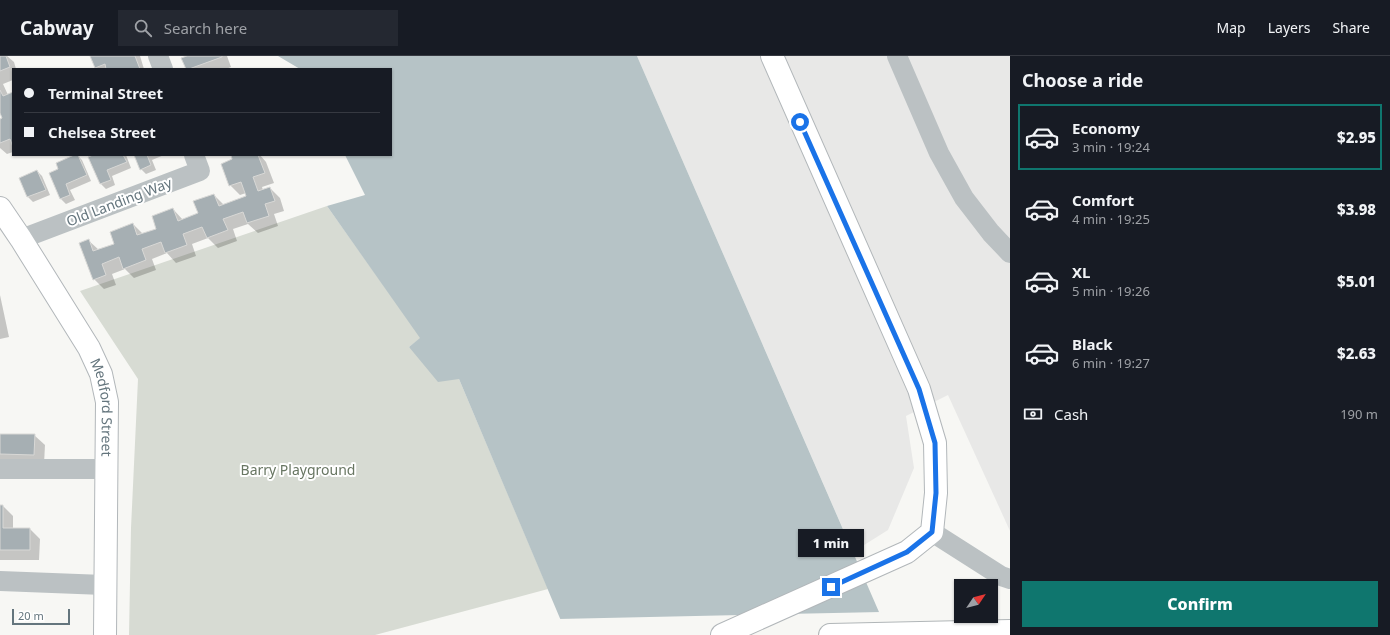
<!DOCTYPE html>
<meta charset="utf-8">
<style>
:root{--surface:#171b24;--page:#242831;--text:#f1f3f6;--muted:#9ea1a6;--line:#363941;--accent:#0f766e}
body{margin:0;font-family:"Noto Sans",sans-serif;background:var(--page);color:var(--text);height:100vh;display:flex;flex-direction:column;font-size:15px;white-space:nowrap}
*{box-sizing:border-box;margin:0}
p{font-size:13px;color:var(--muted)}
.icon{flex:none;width:22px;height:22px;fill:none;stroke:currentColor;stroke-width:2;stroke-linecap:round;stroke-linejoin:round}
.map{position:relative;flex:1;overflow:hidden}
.details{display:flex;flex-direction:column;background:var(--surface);width:380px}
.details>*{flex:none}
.hud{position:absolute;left:12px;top:12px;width:380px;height:88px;border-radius:0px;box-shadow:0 1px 3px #0004;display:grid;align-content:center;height:88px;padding:0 12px;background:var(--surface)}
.needle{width:26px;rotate:55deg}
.controls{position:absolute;left:954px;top:523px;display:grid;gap:8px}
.controls a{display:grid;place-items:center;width:44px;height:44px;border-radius:0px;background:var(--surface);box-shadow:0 1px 3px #0004;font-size:20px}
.scale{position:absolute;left:12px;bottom:10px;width:58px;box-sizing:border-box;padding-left:4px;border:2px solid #64757d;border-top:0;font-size:11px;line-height:14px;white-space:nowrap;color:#64757d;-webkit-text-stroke:3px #fff;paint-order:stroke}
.end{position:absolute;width:18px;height:18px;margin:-9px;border:5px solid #1a73e8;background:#fff;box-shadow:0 0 0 2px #fff}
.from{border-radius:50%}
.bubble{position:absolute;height:28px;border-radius:0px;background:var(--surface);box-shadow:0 1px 3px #0004;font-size:13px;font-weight:800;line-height:28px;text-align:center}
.hud b{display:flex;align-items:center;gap:14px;height:38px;font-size:15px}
.hud b+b{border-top:1px solid var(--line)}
.hud i{width:10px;height:10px;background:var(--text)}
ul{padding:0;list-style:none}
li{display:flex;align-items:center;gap:12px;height:66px;margin:0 8px 6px;padding:0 4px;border:2px solid transparent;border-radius:0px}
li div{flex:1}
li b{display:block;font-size:15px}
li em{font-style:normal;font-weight:800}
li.on{border-color:var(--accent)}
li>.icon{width:36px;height:36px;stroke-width:1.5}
h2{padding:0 12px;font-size:18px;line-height:48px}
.pay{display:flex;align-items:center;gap:10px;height:44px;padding:0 12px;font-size:15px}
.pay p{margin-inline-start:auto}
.cta{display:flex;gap:8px;margin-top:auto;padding:8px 12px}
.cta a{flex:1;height:46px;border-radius:0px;background:var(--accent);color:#fff;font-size:16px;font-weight:800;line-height:46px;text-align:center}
header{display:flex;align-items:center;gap:24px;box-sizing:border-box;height:56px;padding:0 20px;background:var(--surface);border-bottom:1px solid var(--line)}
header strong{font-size:19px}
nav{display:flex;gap:22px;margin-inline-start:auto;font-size:14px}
.search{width:280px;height:36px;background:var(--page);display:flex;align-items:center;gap:10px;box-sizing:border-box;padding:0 14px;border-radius:0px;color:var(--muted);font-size:15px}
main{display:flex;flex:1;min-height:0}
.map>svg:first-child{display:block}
</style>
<header>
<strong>Cabway</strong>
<div class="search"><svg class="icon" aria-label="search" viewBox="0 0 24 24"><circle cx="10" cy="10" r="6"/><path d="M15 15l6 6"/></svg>Search here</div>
<nav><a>Map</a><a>Layers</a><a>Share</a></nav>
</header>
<main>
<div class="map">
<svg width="1010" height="579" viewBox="0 0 1010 579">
<rect width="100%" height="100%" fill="#f7f7f4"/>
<polygon fill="#e8e8e7" points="637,0 1010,0 1010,475 948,339 906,360 914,412 888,474 853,496"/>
<polygon fill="#d7dbd3" points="327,150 421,282 409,291 459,323 548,533 375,579 129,579 131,472 138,323 80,235"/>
<polygon fill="#b6c3c6" points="278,0 637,0 889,579 567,579 459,323 438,326 409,291 420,282 327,150 365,139 345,99 391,99 391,13 300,13"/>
<polygon fill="#f7f7f4" points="881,556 891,579 564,579 558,563"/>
<g fill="#0003">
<polygon points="0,0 7,0 14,6 16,13 13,13 13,24 3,28 8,39 13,37 13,96 7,98 0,92 0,64 3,63 0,56"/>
<polygon points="91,0 140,0 144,13 97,13"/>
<polygon points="189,0 227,0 231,11 226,13 187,13"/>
<polygon points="77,99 82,104 91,125 70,134 75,144 66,148 61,143 50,118 60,114"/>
<polygon points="96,99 126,99 131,112 112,120 115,129 106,133 101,128"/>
<polygon points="135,99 164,99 152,104 156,114 146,118 141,113"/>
<polygon points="232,99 260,99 266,106 274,127 262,131 263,134 270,132 280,142 284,155 274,158 278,170 258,177 248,168 233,173 237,185 218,192 208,182 192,188 196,200 176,207 167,197 152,203 156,214 134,222 125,213 112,218 116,229 104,233 94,223 88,184 99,194 116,188 133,168 143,178 157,173 173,153 183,164 199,158 214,139 224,149 247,141 246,137 240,139 230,129 234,104"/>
<polygon points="37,115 42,120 50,139 33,146 28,141 20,122"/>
<polygon points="0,239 9,281 0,283"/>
<polygon points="0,379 34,379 45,389 44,408 0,408"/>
<polygon points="0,450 3,450 13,460 13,473 30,473 40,483 39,504 0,504"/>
</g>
<g fill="#a6afb3" stroke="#d8d8d6">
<polygon points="0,0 6,0 10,11 0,15"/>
<polygon points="90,0 135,0 140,13 106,13 105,8 95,12"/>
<polygon points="187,0 222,0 222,1 189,13 186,13 181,2"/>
<polygon points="0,34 3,40 13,36 13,91 10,83 0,87 0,63 2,62 0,57"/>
<polygon points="74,99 78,99 87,119 66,128 70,139 60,143 49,117 58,113 56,107"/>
<polygon points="93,99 123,99 127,106 107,114 111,124 100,128 88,101"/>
<polygon points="134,99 147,99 151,109 140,114"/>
<polygon points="231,99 258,99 265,117 253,121 258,135 270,131 275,145 265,148 269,160 247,167 243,156 223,163 228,174 207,182 202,171 183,178 187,189 165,197 161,186 142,193 146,204 123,213 119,201 102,208 106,219 93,224 79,187 89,183 93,195 114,188 110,176 133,167 137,179 156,173 152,160 173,152 178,165 198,157 193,145 214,138 219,150 246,140 241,126 229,130 221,108 232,103"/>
<polygon points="37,114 46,134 27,141 19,122"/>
<polygon points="0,378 35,378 34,399 0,398"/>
<polygon points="0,449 3,449 3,472 30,472 30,494 0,494"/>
</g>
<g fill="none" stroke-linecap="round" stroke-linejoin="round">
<defs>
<g id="major">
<path id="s1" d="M0,152L21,183L89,292L101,318L107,346L105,579"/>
<polyline points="722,579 907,496 932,476 936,437 935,387 919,333 772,0"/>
</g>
<polyline id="highway" points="830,579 1010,575"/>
</defs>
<use href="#major" stroke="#b2b7ba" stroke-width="24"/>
<use href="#highway" stroke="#b1b6b8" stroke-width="24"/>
<g stroke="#bbc1c3" stroke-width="20">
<polyline points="158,0 163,13"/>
<polyline points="897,0 939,97 964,142 991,177 1010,197"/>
<polyline points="21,183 200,115 194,99"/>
<polyline points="0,413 107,413"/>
<polyline points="932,476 1001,520 1010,523"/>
<polyline points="0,525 104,529"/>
</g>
<use href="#major" stroke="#fff" stroke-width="22"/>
<use href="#highway" stroke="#fff" stroke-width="22"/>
</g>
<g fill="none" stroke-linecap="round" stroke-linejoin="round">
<polyline stroke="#1a73e8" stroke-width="5" points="800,66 919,333 935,387 936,437 932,476 907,496 831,531"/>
</g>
<g text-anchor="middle" stroke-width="4" stroke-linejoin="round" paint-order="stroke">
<g font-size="14" fill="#64757d" stroke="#fff">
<text transform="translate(119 146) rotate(-21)" y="5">Old Landing Way</text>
<text dy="5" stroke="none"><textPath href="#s1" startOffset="228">Medford Street</textPath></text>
</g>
<g font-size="14" fill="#687662" stroke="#fff">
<text x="298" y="419">Barry Playground</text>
</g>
</g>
</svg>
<div class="controls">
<a><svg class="needle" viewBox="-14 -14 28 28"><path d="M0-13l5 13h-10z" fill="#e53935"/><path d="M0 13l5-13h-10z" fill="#9ea1a6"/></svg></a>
</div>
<div class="scale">20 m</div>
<i class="end from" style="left:800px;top:66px"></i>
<i class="end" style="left:831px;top:531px"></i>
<div class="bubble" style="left:798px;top:473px;width:66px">1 min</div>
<div class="hud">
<b><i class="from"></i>Terminal Street</b>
<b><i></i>Chelsea Street</b>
</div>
</div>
<section class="details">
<h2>Choose a ride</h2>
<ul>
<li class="on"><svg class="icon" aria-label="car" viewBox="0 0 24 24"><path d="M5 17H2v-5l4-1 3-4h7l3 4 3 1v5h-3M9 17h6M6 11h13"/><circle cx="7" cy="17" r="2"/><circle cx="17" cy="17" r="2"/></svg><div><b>Economy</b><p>3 min · 19:24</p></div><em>$2.95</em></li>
<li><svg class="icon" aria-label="car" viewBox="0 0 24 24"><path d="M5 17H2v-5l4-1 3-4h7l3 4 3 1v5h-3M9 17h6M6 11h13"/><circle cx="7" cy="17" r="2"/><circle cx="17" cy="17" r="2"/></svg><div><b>Comfort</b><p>4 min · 19:25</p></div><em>$3.98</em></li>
<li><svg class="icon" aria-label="car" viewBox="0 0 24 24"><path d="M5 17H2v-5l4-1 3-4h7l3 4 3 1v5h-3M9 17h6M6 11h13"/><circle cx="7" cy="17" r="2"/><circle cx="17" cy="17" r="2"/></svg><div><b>XL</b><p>5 min · 19:26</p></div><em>$5.01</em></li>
<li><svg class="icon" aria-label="car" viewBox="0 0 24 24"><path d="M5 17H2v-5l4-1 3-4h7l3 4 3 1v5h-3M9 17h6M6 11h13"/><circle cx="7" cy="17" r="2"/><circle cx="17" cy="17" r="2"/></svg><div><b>Black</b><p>6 min · 19:27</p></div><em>$2.63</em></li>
</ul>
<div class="pay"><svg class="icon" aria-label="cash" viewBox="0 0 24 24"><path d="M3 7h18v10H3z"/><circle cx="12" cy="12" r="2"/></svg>Cash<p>190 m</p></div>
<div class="cta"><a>Confirm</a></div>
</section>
</main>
